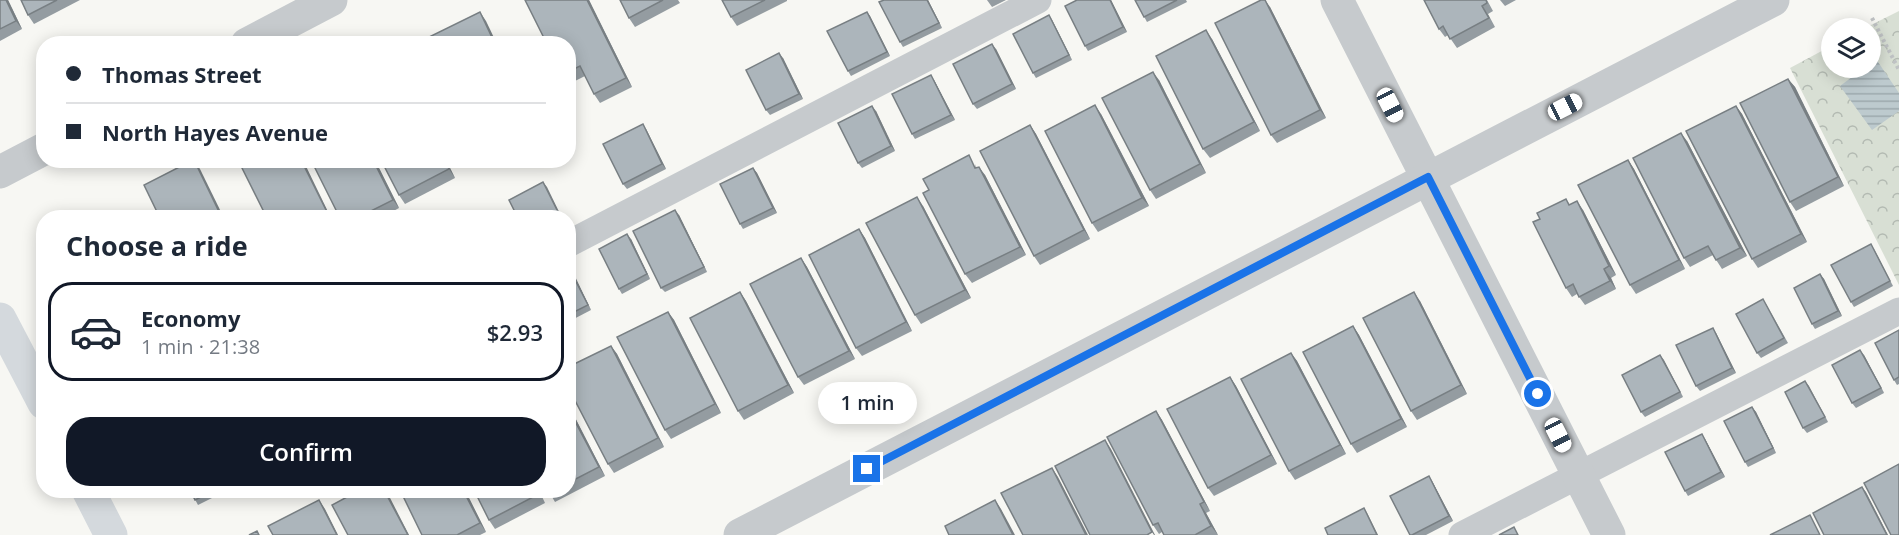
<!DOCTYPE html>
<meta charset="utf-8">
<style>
:root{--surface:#fff;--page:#f2f2f3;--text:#1f2937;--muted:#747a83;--line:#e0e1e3;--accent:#111827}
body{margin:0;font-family:"Open Sans",sans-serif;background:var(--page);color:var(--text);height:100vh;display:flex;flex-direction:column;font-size:22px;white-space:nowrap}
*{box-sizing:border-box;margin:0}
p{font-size:20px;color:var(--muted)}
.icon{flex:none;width:33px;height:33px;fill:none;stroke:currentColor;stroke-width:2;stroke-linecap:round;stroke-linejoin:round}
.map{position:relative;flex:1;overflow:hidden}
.sheet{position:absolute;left:36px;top:210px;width:540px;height:288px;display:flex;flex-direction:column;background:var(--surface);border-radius:24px;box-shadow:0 3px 15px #0003}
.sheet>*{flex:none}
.guide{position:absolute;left:36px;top:36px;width:540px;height:132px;border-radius:24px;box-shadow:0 3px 15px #0003;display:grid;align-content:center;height:132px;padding:0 30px;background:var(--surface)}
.controls{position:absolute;left:1821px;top:18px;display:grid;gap:12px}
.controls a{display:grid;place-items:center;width:60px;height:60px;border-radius:50%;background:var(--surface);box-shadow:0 3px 15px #0003;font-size:30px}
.end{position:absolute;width:27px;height:27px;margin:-14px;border:8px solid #1a73e8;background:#fff;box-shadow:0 0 0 3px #fff}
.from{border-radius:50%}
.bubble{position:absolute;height:42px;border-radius:21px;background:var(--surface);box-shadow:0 3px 15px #0003;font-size:20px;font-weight:600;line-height:42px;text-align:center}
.car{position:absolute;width:18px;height:36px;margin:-18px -9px;border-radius:8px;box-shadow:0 0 4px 2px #0007;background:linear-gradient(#fff 24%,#345 0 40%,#fff 0 76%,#345 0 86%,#fff 0)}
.guide b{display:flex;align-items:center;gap:21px;height:57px;font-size:22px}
.guide b+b{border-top:2px solid var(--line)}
.guide i{width:15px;height:15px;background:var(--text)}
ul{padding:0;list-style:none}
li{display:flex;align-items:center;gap:18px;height:99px;margin:0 12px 9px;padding:0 18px;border:3px solid transparent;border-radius:24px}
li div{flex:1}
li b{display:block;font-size:22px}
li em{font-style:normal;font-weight:600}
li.active{border-color:var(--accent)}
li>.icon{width:54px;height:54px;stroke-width:1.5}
h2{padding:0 30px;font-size:27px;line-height:72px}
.cta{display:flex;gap:12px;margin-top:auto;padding:12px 30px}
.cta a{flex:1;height:69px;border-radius:24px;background:var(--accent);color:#fff;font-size:24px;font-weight:600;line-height:69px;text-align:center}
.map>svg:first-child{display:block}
</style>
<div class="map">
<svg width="1899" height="535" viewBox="0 0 1899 535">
<defs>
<pattern id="park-crowns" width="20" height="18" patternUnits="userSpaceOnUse" patternTransform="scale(1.5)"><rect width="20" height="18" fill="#d8dfd4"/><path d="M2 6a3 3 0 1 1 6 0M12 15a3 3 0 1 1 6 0" fill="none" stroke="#b3bab2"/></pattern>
<pattern id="water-rules" width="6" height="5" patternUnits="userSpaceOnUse" patternTransform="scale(1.5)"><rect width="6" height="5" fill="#bdcace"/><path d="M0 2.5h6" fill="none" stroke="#9da9ad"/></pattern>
</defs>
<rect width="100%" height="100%" fill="#f7f7f3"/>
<polygon fill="url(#park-crowns)" points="1899,11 1899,285 1790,68 1831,46 1832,68 1870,68 1870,28 1865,28"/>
<polygon fill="url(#water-rules)" points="1876,59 1899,93 1899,111 1872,130 1840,86 1864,68 1870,68 1871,63"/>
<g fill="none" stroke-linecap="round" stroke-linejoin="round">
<polyline stroke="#bfc2c4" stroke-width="4" stroke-dasharray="3 3" stroke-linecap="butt" points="1872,18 1899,70"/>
<g stroke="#c6cacd" stroke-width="27">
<polyline points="568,244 1038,0"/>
<polyline points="1462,535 1899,311"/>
</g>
<g stroke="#c6cacd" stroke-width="33">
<polyline points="1337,0 1609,535"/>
<polyline points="247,44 331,0"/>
<polyline points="0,172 44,149"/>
<polyline points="740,535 1773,0"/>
</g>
<g stroke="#d4d9dd" stroke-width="33">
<polyline points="0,319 44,403"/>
<polyline points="88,490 111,535"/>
</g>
</g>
<g fill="#949ca1">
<polygon points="0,0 8,0 22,29 0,41"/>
<polygon points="21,0 80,0 34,24 28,15"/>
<polygon points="525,0 589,0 632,87 600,103 594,94 585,76 569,84 568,44"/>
<polygon points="620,0 678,0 680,3 635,27 629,18"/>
<polygon points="722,0 787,0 787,1 737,26 731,17"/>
<polygon points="928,0 942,28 903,47 900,42"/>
<polygon points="987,0 1006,0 992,7"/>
<polygon points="1111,0 1127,32 1088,51 1085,46"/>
<polygon points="1135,0 1186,0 1187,2 1147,22"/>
<polygon points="1424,0 1487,0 1493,11 1488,14 1495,27 1457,48 1448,35 1445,37 1439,29"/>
<polygon points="1500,0 1516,0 1505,6"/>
<polygon points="1270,7 1326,118 1277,143 1271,135"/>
<polygon points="867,12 870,16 890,56 851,76 848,71"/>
<polygon points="1049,15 1052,20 1072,60 1036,78 1033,73"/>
<polygon points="1212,39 1260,131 1210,158 1203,149"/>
<polygon points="996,49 1016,89 977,109 973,104"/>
<polygon points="783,58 803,99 770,115 766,110"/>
<polygon points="1788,79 1795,87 1844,186 1796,211 1790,202"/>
<polygon points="934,80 955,120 915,139 912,134"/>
<polygon points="1159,80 1206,173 1156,199 1150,190"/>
<polygon points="1736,106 1742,114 1807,242 1758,268 1752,259"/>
<polygon points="876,111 895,151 862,168 858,163"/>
<polygon points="1101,114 1149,206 1098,232 1092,223"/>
<polygon points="1030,125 1036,134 1090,239 1040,265 1034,256"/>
<polygon points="646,129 666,169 627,189 623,184"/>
<polygon points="1687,141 1747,256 1722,269 1713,255 1690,267 1684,258"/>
<polygon points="311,160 375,160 399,208 381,218 340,218"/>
<polygon points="381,160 446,160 455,178 405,204 399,195"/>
<polygon points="1628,160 1634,169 1685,269 1636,294 1630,285"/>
<polygon points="975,164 976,168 985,175 1026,255 972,283 965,274"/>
<polygon points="753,168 757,173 777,213 743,229 740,224"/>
<polygon points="1566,199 1570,205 1583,210 1616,275 1611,278 1616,289 1585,305 1577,294 1572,297 1566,288 1540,219"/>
<polygon points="923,206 971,298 921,324 915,315"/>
<polygon points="679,215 707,272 665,292 661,288"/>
<polygon points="859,229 865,238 912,331 862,356 856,348"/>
<polygon points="631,239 650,279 622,294 619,289"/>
<polygon points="1874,249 1893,286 1854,307 1851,302"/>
<polygon points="801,258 807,267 855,359 804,385 798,377"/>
<polygon points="568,265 591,310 568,322"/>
<polygon points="1820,274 1824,279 1842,316 1815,329 1812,324"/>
<polygon points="740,292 746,301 794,393 744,420 738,411"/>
<polygon points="1420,301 1467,394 1417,420 1411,411"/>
<polygon points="1766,304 1788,343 1761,358 1757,353"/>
<polygon points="668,312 674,320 721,413 671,439 665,430"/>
<polygon points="1353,326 1359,335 1407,427 1357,453 1351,444"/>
<polygon points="1899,330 1899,384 1897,385 1894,380"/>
<polygon points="1716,333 1736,373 1700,391 1696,386"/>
<polygon points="611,346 617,354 664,447 614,473 608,464"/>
<polygon points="1291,353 1297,361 1346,454 1295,480 1289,471"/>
<polygon points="1660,355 1683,397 1645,417 1641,412"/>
<polygon points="1864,355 1884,393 1856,408 1852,403"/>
<polygon points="1230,377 1236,386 1277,464 1214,496 1208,488"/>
<polygon points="1805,381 1828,422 1807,433 1803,428"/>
<polygon points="568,404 605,476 555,502 548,490 568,490"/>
<polygon points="1752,407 1756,412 1776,453 1748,467 1745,462"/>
<polygon points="1156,411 1162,420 1210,511 1206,513 1218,535 1164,535 1162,532 1159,534 1153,525"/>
<polygon points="1705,439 1725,477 1688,496 1685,491"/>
<polygon points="1429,476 1432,481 1453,521 1426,535 1410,535"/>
<polygon points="190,490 228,490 198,505"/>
<polygon points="465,490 486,532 480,535 422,535"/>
<polygon points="539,490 545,503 495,529 489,520"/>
</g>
<g fill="#787f83">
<polygon points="6,0 8,0 22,29 16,21"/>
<polygon points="587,0 589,0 632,87 626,78"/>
<polygon points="927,0 928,0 942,28 939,23"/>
<polygon points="1110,0 1111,0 1127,32 1123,27"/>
<polygon points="1265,0 1270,7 1326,118 1320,110"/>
<polygon points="480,12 486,21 497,44 495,44"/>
<polygon points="867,12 870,16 890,56 887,52"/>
<polygon points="1049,15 1052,20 1072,60 1069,55"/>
<polygon points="1206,30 1212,39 1260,131 1254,122"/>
<polygon points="992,44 996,49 1016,89 1012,84"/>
<polygon points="779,53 783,58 803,99 799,94"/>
<polygon points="1153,72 1159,80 1206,173 1200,164"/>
<polygon points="931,75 934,80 955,120 951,115"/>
<polygon points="1788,79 1795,87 1844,186 1838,177"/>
<polygon points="1095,105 1101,114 1149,206 1142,198"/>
<polygon points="872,106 876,111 895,151 891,146"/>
<polygon points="1736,106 1742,114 1807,242 1801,234"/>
<polygon points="643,124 646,129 666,169 662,164"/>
<polygon points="1030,125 1036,134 1090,239 1084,230"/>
<polygon points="1681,133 1687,141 1747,256 1740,248"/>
<polygon points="194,160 200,169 224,218 222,218"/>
<polygon points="301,160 303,160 331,218 330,218"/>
<polygon points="373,160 375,160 399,208 393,200"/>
<polygon points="445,160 446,160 455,178 449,169"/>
<polygon points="1628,160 1634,169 1685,269 1679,260"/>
<polygon points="979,167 985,175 1026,255 1020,247"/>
<polygon points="753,168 757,173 777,213 773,208"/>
<polygon points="543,182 547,187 562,218 561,218"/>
<polygon points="917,197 923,206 971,298 965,290"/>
<polygon points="1577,201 1583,210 1616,275 1609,266"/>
<polygon points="675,210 679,215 707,272 704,267"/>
<polygon points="859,229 865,238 912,331 906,322"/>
<polygon points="627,234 631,239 650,279 647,274"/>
<polygon points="801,258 807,267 855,359 849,351"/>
<polygon points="568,265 572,270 591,310 588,305"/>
<polygon points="1604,269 1611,278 1616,289 1610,281"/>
<polygon points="1820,274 1824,279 1842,316 1838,311"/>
<polygon points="740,292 746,301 794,393 788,385"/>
<polygon points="1414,292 1420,301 1467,394 1461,385"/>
<polygon points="668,312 674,320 721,413 715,404"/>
<polygon points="1353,326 1359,335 1407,427 1401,419"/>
<polygon points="1713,328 1716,333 1736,373 1732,368"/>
<polygon points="611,346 617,354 664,447 658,438"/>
<polygon points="1860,350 1864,355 1884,393 1881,388"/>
<polygon points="1291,353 1297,361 1346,454 1340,445"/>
<polygon points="1660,355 1664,360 1683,397 1680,392"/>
<polygon points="1230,377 1236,386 1277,464 1271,455"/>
<polygon points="1805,381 1809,386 1828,422 1825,417"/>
<polygon points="568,404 605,476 599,467 568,408"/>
<polygon points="1752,407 1756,412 1776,453 1773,448"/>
<polygon points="1156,411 1162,420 1210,511 1204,502"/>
<polygon points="1702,434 1705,439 1725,477 1721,472"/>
<polygon points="1105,440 1111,449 1155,535 1154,535 1152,532"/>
<polygon points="1052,468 1058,477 1088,535 1086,535"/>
<polygon points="1429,476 1432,481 1453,521 1449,516"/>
<polygon points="1862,487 1866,492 1888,535 1887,535"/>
<polygon points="384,490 386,490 409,535 408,535"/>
<polygon points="463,490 465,490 486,532 480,523"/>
<polygon points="319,500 325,509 338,535 337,535"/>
<polygon points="995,500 1001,509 1015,535 1013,535"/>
<polygon points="1200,504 1206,513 1218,535 1211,526"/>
<polygon points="1364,508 1367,513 1378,535 1377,535"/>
</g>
<g fill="#acb5bb" stroke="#787f83" stroke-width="1.5">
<polygon points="0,0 6,0 16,21 0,29"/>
<polygon points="21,0 57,0 28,15"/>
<polygon points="525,0 587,0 626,78 594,94 580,66 568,72 568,44 547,44"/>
<polygon points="620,0 663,0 629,18"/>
<polygon points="722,0 765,0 731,17"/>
<polygon points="884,0 927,0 939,23 900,42 879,2"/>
<polygon points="1077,0 1110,0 1123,27 1085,46 1065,6"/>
<polygon points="1135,0 1177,0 1144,17"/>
<polygon points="1261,0 1265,0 1320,110 1271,135 1215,23"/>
<polygon points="1424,0 1486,0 1487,3 1482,6 1489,18 1450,39 1443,26 1439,29"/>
<polygon points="480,12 495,44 433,44 429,37"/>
<polygon points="867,12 887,52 848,71 827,31"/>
<polygon points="1049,15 1069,55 1033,73 1013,34"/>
<polygon points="1206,30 1254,122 1203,149 1156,56"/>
<polygon points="992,44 1012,84 973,104 953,64"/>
<polygon points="779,53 799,94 766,110 746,70"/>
<polygon points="1153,72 1200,164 1150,190 1102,98"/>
<polygon points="931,75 951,115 912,134 892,94"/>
<polygon points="1788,79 1838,177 1790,202 1740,103"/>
<polygon points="1095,105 1142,198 1092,223 1045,131"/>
<polygon points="872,106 891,146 858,163 838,123"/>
<polygon points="1736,106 1801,234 1752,259 1686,131"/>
<polygon points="643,124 662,164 623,184 603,144"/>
<polygon points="1030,125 1084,230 1034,256 980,151"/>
<polygon points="1681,133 1740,248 1716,260 1708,246 1684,258 1633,158"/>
<polygon points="969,155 975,168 979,167 1020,247 965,274 923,193 929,190 923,179"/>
<polygon points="193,160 194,160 222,218 160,218 144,185"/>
<polygon points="238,160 301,160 330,218 267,218"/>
<polygon points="311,160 373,160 393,200 357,218 340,218"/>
<polygon points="381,160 445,160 449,169 399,195"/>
<polygon points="1628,160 1679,260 1630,285 1578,185"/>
<polygon points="753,168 773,208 740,224 720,184"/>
<polygon points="543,182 561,218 518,218 509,200"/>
<polygon points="917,197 965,290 915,315 866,223"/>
<polygon points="1566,199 1569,205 1577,201 1609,266 1604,269 1610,281 1579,297 1573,284 1566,288 1533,222 1540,219 1537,213"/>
<polygon points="675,210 704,267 661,288 633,231"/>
<polygon points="859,229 906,322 856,348 809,255"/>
<polygon points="627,234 647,274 619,289 599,249"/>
<polygon points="1871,244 1890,281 1851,302 1831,265"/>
<polygon points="801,258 849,351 798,377 750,284"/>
<polygon points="568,266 588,305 568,315"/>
<polygon points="1820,274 1838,311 1812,324 1794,288"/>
<polygon points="740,292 788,385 738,411 690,318"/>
<polygon points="1414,292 1461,385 1411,411 1363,318"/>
<polygon points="1763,299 1784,338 1757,353 1736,314"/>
<polygon points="668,312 715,404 665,430 617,337"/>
<polygon points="1353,326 1401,419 1351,444 1303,352"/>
<polygon points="1713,328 1732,368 1696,386 1676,345"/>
<polygon points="1899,330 1899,377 1894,380 1875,343"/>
<polygon points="611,346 658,438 608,464 568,387 568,367"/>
<polygon points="1860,350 1881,388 1852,403 1832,365"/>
<polygon points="1291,353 1340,445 1289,471 1241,379"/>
<polygon points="1660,355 1680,392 1641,412 1622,375"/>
<polygon points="1230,377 1271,455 1208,488 1167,409"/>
<polygon points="1805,381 1825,417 1803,428 1785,392"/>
<polygon points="1752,407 1773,448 1745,462 1724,421"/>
<polygon points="568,408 599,467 568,483"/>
<polygon points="1156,411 1204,502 1200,504 1211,526 1195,535 1164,535 1158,523 1153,525 1107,437"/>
<polygon points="1702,434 1721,472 1685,491 1665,452"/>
<polygon points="1105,440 1152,532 1147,535 1090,535 1055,466"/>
<polygon points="1899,464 1899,535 1891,535 1864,483"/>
<polygon points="1052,468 1086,535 1023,535 1001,493"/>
<polygon points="1429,476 1449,516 1412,535 1410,535 1390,496"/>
<polygon points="1862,487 1887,535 1824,535 1813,513"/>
<polygon points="190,490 215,490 195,500"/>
<polygon points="360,490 384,490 408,535 348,535 332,505"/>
<polygon points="400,490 463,490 480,523 457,535 422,535"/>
<polygon points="474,490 537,490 539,494 489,520"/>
<polygon points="319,500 337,535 273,535 268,526"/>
<polygon points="995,500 1013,535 949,535 945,526"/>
<polygon points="1364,508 1377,535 1328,535 1325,528"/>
<polygon points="1810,515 1820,535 1770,535"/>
<polygon points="1514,527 1518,535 1499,535"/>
<polygon points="257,531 259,535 249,535"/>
</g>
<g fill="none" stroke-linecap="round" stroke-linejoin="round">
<polyline stroke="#1a73e8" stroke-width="8" points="867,469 1428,177 1538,394"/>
</g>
</svg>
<div class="controls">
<a><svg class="icon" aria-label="layers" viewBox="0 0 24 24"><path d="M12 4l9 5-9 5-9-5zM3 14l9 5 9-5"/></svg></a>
</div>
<i class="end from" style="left:1538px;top:394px"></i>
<i class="end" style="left:867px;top:469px"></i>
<div class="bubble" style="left:818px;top:382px;width:99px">1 min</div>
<i class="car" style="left:1390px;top:105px;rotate:153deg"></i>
<i class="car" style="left:1565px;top:107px;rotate:63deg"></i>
<i class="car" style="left:1558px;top:435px;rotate:153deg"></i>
<div class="guide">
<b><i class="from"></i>Thomas Street</b>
<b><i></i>North Hayes Avenue</b>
</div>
<section class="sheet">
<h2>Choose a ride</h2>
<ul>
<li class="active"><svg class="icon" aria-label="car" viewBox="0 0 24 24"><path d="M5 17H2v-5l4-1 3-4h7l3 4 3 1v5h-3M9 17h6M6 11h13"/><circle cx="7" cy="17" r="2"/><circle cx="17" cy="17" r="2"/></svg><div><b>Economy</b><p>1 min · 21:38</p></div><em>$2.93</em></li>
</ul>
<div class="cta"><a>Confirm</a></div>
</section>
</div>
